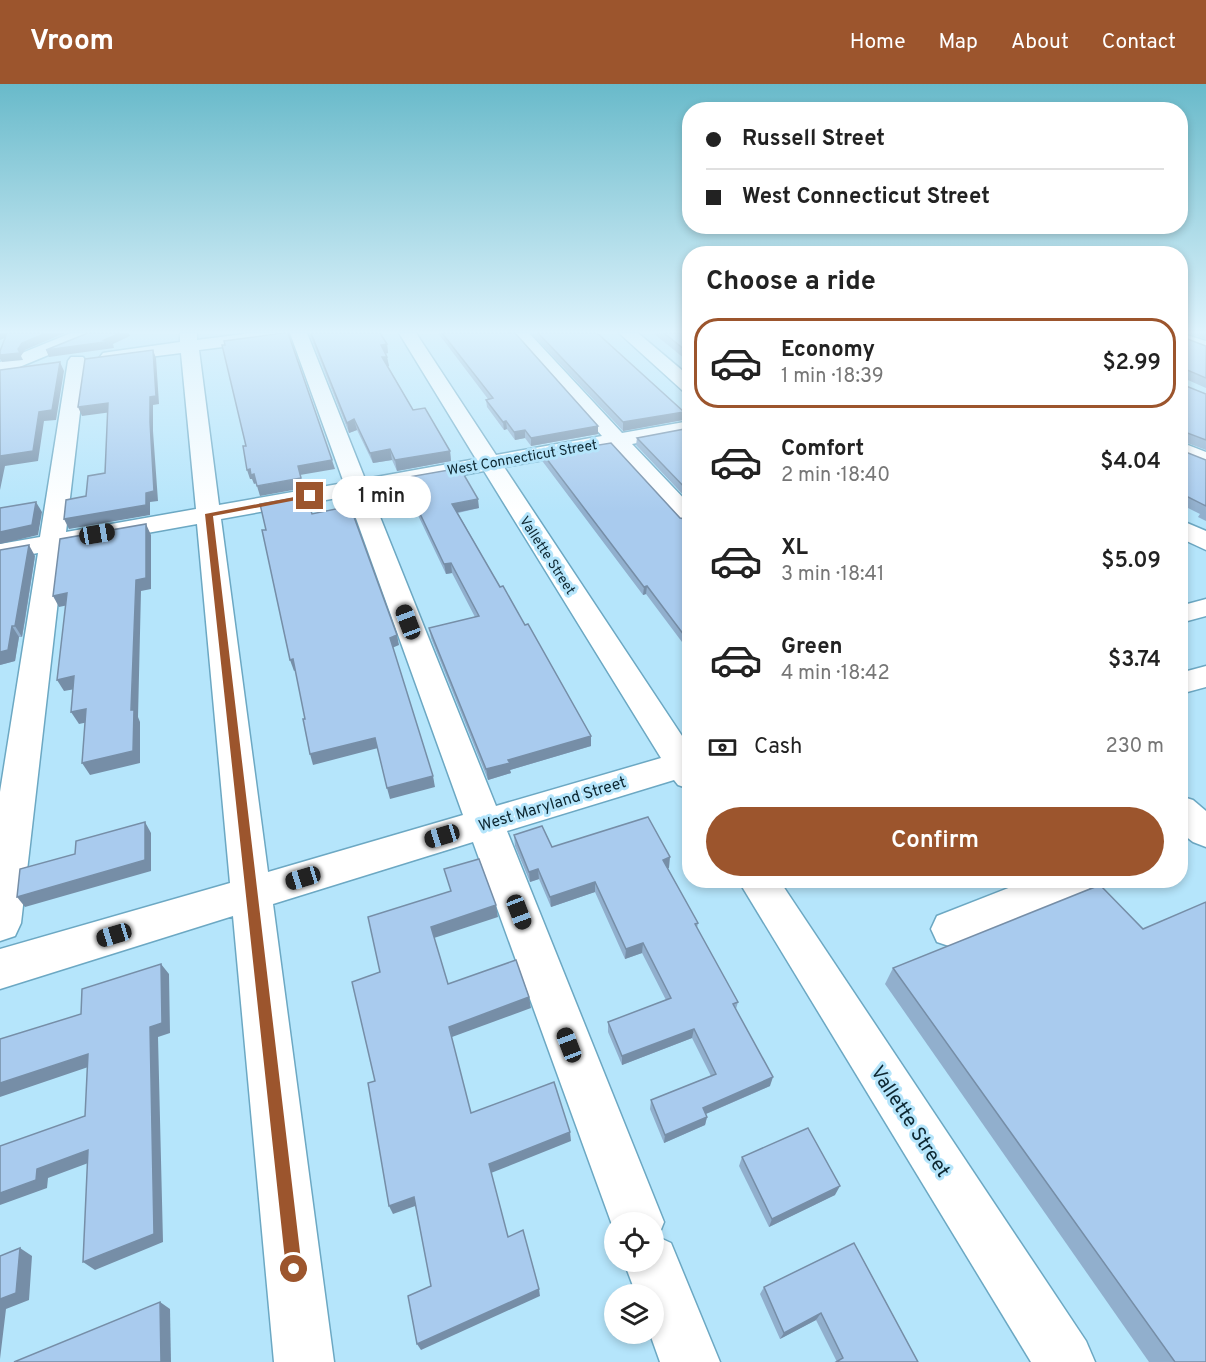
<!DOCTYPE html>
<meta charset="utf-8">
<style>
:root{--surface:#fff;--page:#f2f2f2;--text:#222;--muted:#767676;--line:#e0e0e0;--accent:#9c552d}
body{margin:0;font-family:Overpass,sans-serif;background:var(--page);color:var(--text);height:100vh;display:flex;flex-direction:column;font-size:22px;white-space:nowrap}
*{box-sizing:border-box;margin:0}
p{font-size:20px;color:var(--muted)}
.icon{flex:none;width:33px;height:33px;fill:none;stroke:currentColor;stroke-width:2;stroke-linecap:round;stroke-linejoin:round}
.map{position:relative;flex:1;overflow:hidden}
.sheet{position:absolute;left:682px;top:162px;width:506px;height:642px;display:flex;flex-direction:column;background:var(--surface);border-radius:24px;box-shadow:0 3px 9px #0003}
.sheet>*{flex:none}
.guide{position:absolute;left:682px;top:18px;width:506px;height:132px;border-radius:24px;box-shadow:0 3px 9px #0003;display:grid;align-content:center;height:132px;padding:0 24px;background:var(--surface)}
.buttons{position:absolute;left:604px;top:1128px;display:grid;gap:12px}
.buttons a{display:grid;place-items:center;width:60px;height:60px;border-radius:50%;background:var(--surface);box-shadow:0 3px 9px #0003;font-size:30px}
.end{position:absolute;width:27px;height:27px;margin:-14px;border:8px solid #9c552d;background:#fff;box-shadow:0 0 0 3px #fff}
.from{border-radius:50%}
.bubble{position:absolute;height:42px;border-radius:21px;background:var(--surface);box-shadow:0 3px 9px #0003;font-size:20px;font-weight:600;line-height:42px;text-align:center}
.car{position:absolute;width:18px;height:36px;margin:-18px -9px;border-radius:8px;box-shadow:0 0 4px 2px #0007;background:linear-gradient(#222 24%,#8ab4d8 0 40%,#222 0 76%,#8ab4d8 0 86%,#222 0)}
.guide b{display:flex;align-items:center;gap:21px;height:57px;font-size:22px}
.guide b+b{border-top:2px solid var(--line)}
.guide i{width:15px;height:15px;background:var(--text)}
ul{padding:0;list-style:none}
li{display:flex;align-items:center;gap:18px;height:90px;margin:0 12px 9px;padding:0 12px;border:3px solid transparent;border-radius:24px}
li div{flex:1}
li b{display:block;font-size:22px}
li em{font-style:normal;font-weight:600}
li.selected{border-color:var(--accent)}
li>.icon{width:54px;height:54px;stroke-width:1.5}
h2{padding:0 24px;font-size:27px;line-height:72px}
.pay{display:flex;align-items:center;gap:15px;height:66px;padding:0 24px;font-size:22px}
.pay p{margin-inline-start:auto}
.button{display:flex;gap:12px;margin-top:auto;padding:12px 24px}
.button a{flex:1;height:69px;border-radius:36px;background:var(--accent);color:#fff;font-size:24px;font-weight:600;line-height:69px;text-align:center}
header{display:flex;align-items:center;gap:36px;box-sizing:border-box;height:84px;padding:0 30px;background:var(--accent);color:#fff}
header strong{font-size:28px}
nav{display:flex;gap:33px;margin-inline-start:auto;font-size:21px}
.map>svg:first-child{display:block}
</style>
<header>
<strong>Vroom</strong>
<nav><a>Home</a><a>Map</a><a>About</a><a>Contact</a></nav>
</header>
<div class="map">
<svg width="1206" height="1278" viewBox="0 0 1206 1278">
<rect width="100%" height="100%" fill="#b5e5fb"/>
<g fill="none" stroke-linecap="round" stroke-linejoin="round">
<defs>
<g id="minor">
<polygon points="71,249 94,249 92,253 0,291 0,278"/>
<path d="M180,249H197V256L251,249H276L278,252L275,256L269,257L199,266L219,421L344,399L290,249H307L365,395L476,375L399,249H416L496,371L602,352L511,249H529L622,349L690,337V349L632,360L690,421V443L681,441L612,364L504,383L690,664V705L678,701L674,696L507,747L664,1138L658,1153L671,1159L720,1278H660L650,1250H654V1210H636L624,1178H654V1138H615V1149L473,758L273,820L334,1278H274L233,832L0,905V865L230,799L197,440L64,464L21,839L15,852L0,857V708L38,469L0,476V460L40,453L68,277L71,273H83L86,277L66,448L196,425L181,269L109,278L103,277L100,273L103,269L109,268L180,258ZM484,387L661,674L496,722L370,408ZM348,412L463,731L268,788L221,435Z"/>
<polygon points="619,249 638,249 690,293 690,309 683,307"/>
<polygon points="1180,249 1206,257 1206,268 1180,259"/>
<polygon points="1180,358 1206,368 1206,384 1180,373"/>
<polygon points="1180,436 1206,447 1206,466 1180,454"/>
<polygon points="1206,515 1206,532 1180,539 1180,522"/>
<polygon points="1206,582 1206,603 1180,610 1180,589"/>
<polygon points="1180,712 1193,716 1206,727 1206,763 1193,758 1180,748"/>
<polygon points="738,796 779,796 1086,1257 1095,1278 1031,1278"/>
<polygon points="1029,796 1093,796 1088,808 967,858 952,863 937,858 931,845 937,832"/>
</g>
</defs>
<use href="#minor" stroke="#6ca8c3" stroke-width="3"/>
<use href="#minor" fill="#fff" fill-rule="evenodd"/>
</g>
<g fill="#91afcd">
<polygon points="309,249 380,249 387,260 388,269 386,270 389,282 388,282 413,326 450,367 451,377 397,387 392,376 373,379 357,346 349,349"/>
<polygon points="438,249 515,249 598,342 598,350 531,362 525,354 515,356 507,345 504,346 487,323 486,316 488,315"/>
<polygon points="531,249 597,249 683,336 623,347"/>
<polygon points="653,249 690,249 690,279"/>
<polygon points="1180,249 1182,253 1206,262 1206,304 1181,293 1181,300 1206,310 1206,366 1182,357 1183,367 1206,376 1206,437 1198,433 1200,430 1180,420"/>
<polygon points="1188,249 1206,249 1206,255"/>
<polygon points="690,344 690,418 636,361 637,354"/>
<polygon points="543,370 680,434 690,436 690,577 684,569 685,562 646,510 643,511 543,378"/>
<polygon points="403,394 479,424 458,429 500,503 525,541 591,652 591,662 510,686 511,689 488,696 431,554 429,544 475,533 452,489 446,490 405,404"/>
<polygon points="35,472 25,537 22,553 19,553 15,577 0,581"/>
<polygon points="514,751 552,763 669,784 667,784 698,839 697,844 738,918 736,925 770,1002 706,1030 707,1033 705,1041 664,1059 650,1025 651,1016 711,992 692,954 622,981 608,948 608,938 666,916 642,869 625,875 595,808 551,823 539,795 530,798 515,762"/>
<polygon points="1143,845 1206,1278 1149,1278 885,900 893,884"/>
<polygon points="742,1073 835,1111 769,1143 739,1082"/>
<polygon points="854,1159 918,1278 837,1278 816,1236 780,1255 760,1210 764,1203"/>
</g>
<g fill="#768ea7">
<polygon points="0,249 10,249 11,251 0,256"/>
<polygon points="46,249 65,249 25,266 21,272 23,276 2,278 0,275 0,271 18,265 22,259"/>
<polygon points="120,249 129,249 130,252 113,260 114,264 49,273 46,266 104,256"/>
<polygon points="387,260 388,269 382,270 381,261"/>
<polygon points="153,266 156,274 159,320 153,321 153,347 158,417 150,418 150,431 69,445 64,435 146,409 150,313"/>
<polygon points="382,273 387,273 389,282 384,283"/>
<polygon points="60,278 64,287 56,336 44,337 38,377 5,382 0,406 0,372 39,328"/>
<polygon points="108,319 112,328 82,332 78,323"/>
<polygon points="684,328 683,336 623,347 623,338"/>
<polygon points="354,335 357,346 349,349 347,339"/>
<polygon points="506,337 507,345 504,346 503,338"/>
<polygon points="598,342 598,350 531,362 531,354"/>
<polygon points="525,346 525,354 515,356 514,348"/>
<polygon points="390,365 392,376 373,379 370,369"/>
<polygon points="450,367 451,377 397,387 395,376"/>
<polygon points="332,376 335,385 300,391 298,382"/>
<polygon points="250,385 254,390 257,399 254,400 252,395 250,395 247,386"/>
<polygon points="301,394 304,404 260,412 257,402"/>
<polygon points="478,415 479,424 454,429 452,420"/>
<polygon points="36,418 42,428 38,451 0,460 0,448"/>
<polygon points="146,440 151,451 151,505 141,507 138,633 140,638 140,679 90,691 82,679 131,626 136,496"/>
<polygon points="29,461 35,472 22,553 15,542"/>
<polygon points="451,479 452,489 446,490 444,480"/>
<polygon points="647,502 646,510 643,511 644,503"/>
<polygon points="67,509 73,520 59,523 53,512"/>
<polygon points="12,542 19,553 15,577 0,581 0,568"/>
<polygon points="397,551 399,561 392,564 390,554"/>
<polygon points="293,575 296,586 294,587 290,576"/>
<polygon points="74,592 81,604 64,607 57,596"/>
<polygon points="86,625 93,637 79,640 71,628"/>
<polygon points="591,652 591,662 510,686 511,689 488,696 486,685 508,676"/>
<polygon points="375,654 378,664 313,681 310,670"/>
<polygon points="433,692 435,703 390,715 387,704"/>
<polygon points="145,738 151,749 151,787 25,823 17,813"/>
<polygon points="670,773 669,784 662,786 663,776"/>
<polygon points="538,785 539,795 530,798 529,788"/>
<polygon points="595,798 595,808 551,823 550,813"/>
<polygon points="496,821 498,833 434,854 431,843"/>
<polygon points="643,859 642,869 625,875 626,865"/>
<polygon points="161,880 169,890 170,949 158,953 163,1158 95,1186 83,1178 150,943"/>
<polygon points="529,913 531,924 452,953 449,943"/>
<polygon points="694,945 692,954 622,981 622,972"/>
<polygon points="88,970 97,980 0,1013 0,999"/>
<polygon points="773,993 770,1002 701,1032 703,1024"/>
<polygon points="707,1033 705,1041 664,1059 665,1051"/>
<polygon points="570,1048 571,1057 491,1089 489,1080"/>
<polygon points="88,1066 99,1075 48,1094 47,1104 0,1121 0,1109 37,1085"/>
<polygon points="840,1102 835,1111 769,1143 772,1135"/>
<polygon points="414,1113 418,1121 393,1130 389,1122"/>
<polygon points="20,1164 32,1172 29,1216 6,1225 0,1275 0,1215"/>
<polygon points="539,1205 540,1212 421,1266 417,1260"/>
<polygon points="160,1218 170,1225 171,1278 161,1278"/>
<polygon points="821,1229 816,1236 780,1255 784,1249"/>
</g>
<g fill="#a9cbee" stroke="#768ea7" stroke-width="1.5">
<polygon points="7,249 46,249 22,259 18,265 20,269 0,271 0,267"/>
<polygon points="88,249 120,249 104,256 112,257 46,266"/>
<polygon points="283,249 288,249 332,376 298,382 301,394 257,402 254,390 251,391 250,385 247,386 243,362 246,362 222,261 225,261 224,257"/>
<polygon points="311,249 380,249 387,260 381,261 387,273 382,273 413,326 425,324 450,367 395,376 390,365 370,369 354,335 347,339"/>
<polygon points="442,249 515,249 598,342 531,354 525,346 514,348 506,337 503,338 486,316 493,314"/>
<polygon points="538,249 597,249 684,328 623,338"/>
<polygon points="664,249 690,249 690,270"/>
<polygon points="1180,249 1181,249 1182,253 1206,262 1206,294 1185,285 1181,287 1181,300 1206,310 1206,356 1185,348 1182,350 1183,367 1206,376 1206,422 1180,409"/>
<polygon points="153,266 156,312 150,313 150,338 154,407 146,409 146,421 64,435 66,416 86,412 88,392 105,389 108,319 78,323 85,275"/>
<polygon points="60,278 52,326 39,328 33,367 0,372 0,286"/>
<polygon points="690,344 690,409 637,354"/>
<polygon points="611,359 680,434 690,436 690,567 685,560 690,559 647,502 644,503 543,370"/>
<polygon points="460,384 478,415 452,420 500,503 503,502 525,541 528,540 591,652 508,676 510,679 486,685 429,544 479,532 451,479 444,480 403,394"/>
<polygon points="306,412 312,430 350,422 397,551 390,554 433,692 387,704 375,654 310,670 303,635 305,635 293,575 290,576 262,446 266,446 260,420"/>
<polygon points="36,418 32,441 0,448 0,424"/>
<polygon points="146,440 146,494 136,496 131,626 134,626 133,667 82,679 86,625 71,628 74,592 57,596 67,509 53,512 60,455"/>
<polygon points="29,461 15,542 12,542 8,566 0,568 0,466"/>
<polygon points="648,733 670,773 663,776 698,839 695,840 738,918 733,920 773,993 703,1024 707,1033 665,1051 651,1016 716,990 694,945 622,972 608,938 671,914 643,859 626,865 595,798 550,813 538,785 529,788 514,751 542,742 552,763"/>
<polygon points="145,738 145,776 17,813 20,785 75,770 76,757"/>
<polygon points="479,775 496,821 431,843 448,900 516,876 529,913 449,943 471,1029 554,998 570,1048 489,1080 508,1153 523,1146 539,1205 417,1260 408,1212 431,1202 414,1113 389,1122 368,999 375,997 352,898 380,888 368,833 451,807 444,785"/>
<polygon points="1100,801 1143,845 1206,818 1206,1278 1175,1278 893,884"/>
<polygon points="161,880 162,939 150,943 154,1150 83,1178 88,1066 37,1085 36,1096 0,1109 0,1062 85,1032 88,970 0,999 0,955 81,930 82,905"/>
<polygon points="808,1044 840,1102 772,1135 742,1073"/>
<polygon points="854,1159 918,1278 836,1278 843,1274 821,1229 784,1249 764,1203"/>
<polygon points="20,1164 16,1209 0,1215 0,1172"/>
<polygon points="160,1218 161,1278 14,1278"/>
</g>
<linearGradient id="sky" x2="0" y2="1"><stop stop-color="#69baca"/><stop offset="0.58" stop-color="#def3fd"/><stop offset="1" stop-color="#def3fd" stop-opacity="0"/></linearGradient>
<rect width="1206" height="428" fill="url(#sky)"/>
<polygon fill="#9c552d" points="310,410 312,413 213,432 302,1185 299,1191 294,1193 288,1191 286,1185 205,430"/>
<g text-anchor="middle" stroke-width="6" stroke-linejoin="round" paint-order="stroke">
<g font-size="14" fill="#0d2731" stroke="#b5e5fb">
<text transform="translate(522 373) rotate(-10)" y="5">West Connecticut Street</text>
<text transform="translate(548 471) rotate(57)" y="5">Vallette Street</text>
</g>
<g font-size="16" fill="#0d2731" stroke="#b5e5fb">
<text transform="translate(552 719) rotate(-17)" y="6">West Maryland Street</text>
</g>
<g font-size="20" fill="#0d2731" stroke="#b5e5fb">
<text transform="translate(911 1037) rotate(57)" y="7">Vallette Street</text>
</g>
</g>
</svg>
<div class="buttons">
<a><svg class="icon" aria-label="locate" viewBox="0 0 24 24"><circle cx="12" cy="12" r="6"/><path d="M12 2v4M12 18v4M2 12h4M18 12h4"/></svg></a>
<a><svg class="icon" aria-label="layers" viewBox="0 0 24 24"><path d="M12 4l9 5-9 5-9-5zM3 14l9 5 9-5"/></svg></a>
</div>
<i class="end from" style="left:294px;top:1185px"></i>
<i class="end" style="left:310px;top:412px"></i>
<div class="bubble" style="left:332px;top:392px;width:99px">1 min</div>
<i class="car" style="left:97px;top:450px;rotate:80deg"></i>
<i class="car" style="left:408px;top:538px;rotate:339deg"></i>
<i class="car" style="left:442px;top:752px;rotate:253deg"></i>
<i class="car" style="left:303px;top:794px;rotate:253deg"></i>
<i class="car" style="left:519px;top:828px;rotate:159deg"></i>
<i class="car" style="left:114px;top:851px;rotate:253deg"></i>
<i class="car" style="left:569px;top:961px;rotate:339deg"></i>
<div class="guide">
<b><i class="from"></i>Russell Street</b>
<b><i></i>West Connecticut Street</b>
</div>
<section class="sheet">
<h2>Choose a ride</h2>
<ul>
<li class="selected"><svg class="icon" aria-label="car" viewBox="0 0 24 24"><path d="M5 17H2v-5l4-1 3-4h7l3 4 3 1v5h-3M9 17h6M6 11h13"/><circle cx="7" cy="17" r="2"/><circle cx="17" cy="17" r="2"/></svg><div><b>Economy</b><p>1 min · 18:39</p></div><em>$2.99</em></li>
<li><svg class="icon" aria-label="car" viewBox="0 0 24 24"><path d="M5 17H2v-5l4-1 3-4h7l3 4 3 1v5h-3M9 17h6M6 11h13"/><circle cx="7" cy="17" r="2"/><circle cx="17" cy="17" r="2"/></svg><div><b>Comfort</b><p>2 min · 18:40</p></div><em>$4.04</em></li>
<li><svg class="icon" aria-label="car" viewBox="0 0 24 24"><path d="M5 17H2v-5l4-1 3-4h7l3 4 3 1v5h-3M9 17h6M6 11h13"/><circle cx="7" cy="17" r="2"/><circle cx="17" cy="17" r="2"/></svg><div><b>XL</b><p>3 min · 18:41</p></div><em>$5.09</em></li>
<li><svg class="icon" aria-label="car" viewBox="0 0 24 24"><path d="M5 17H2v-5l4-1 3-4h7l3 4 3 1v5h-3M9 17h6M6 11h13"/><circle cx="7" cy="17" r="2"/><circle cx="17" cy="17" r="2"/></svg><div><b>Green</b><p>4 min · 18:42</p></div><em>$3.74</em></li>
</ul>
<div class="pay"><svg class="icon" aria-label="cash" viewBox="0 0 24 24"><path d="M3 7h18v10H3z"/><circle cx="12" cy="12" r="2"/></svg>Cash<p>230 m</p></div>
<div class="button"><a>Confirm</a></div>
</section>
</div>
